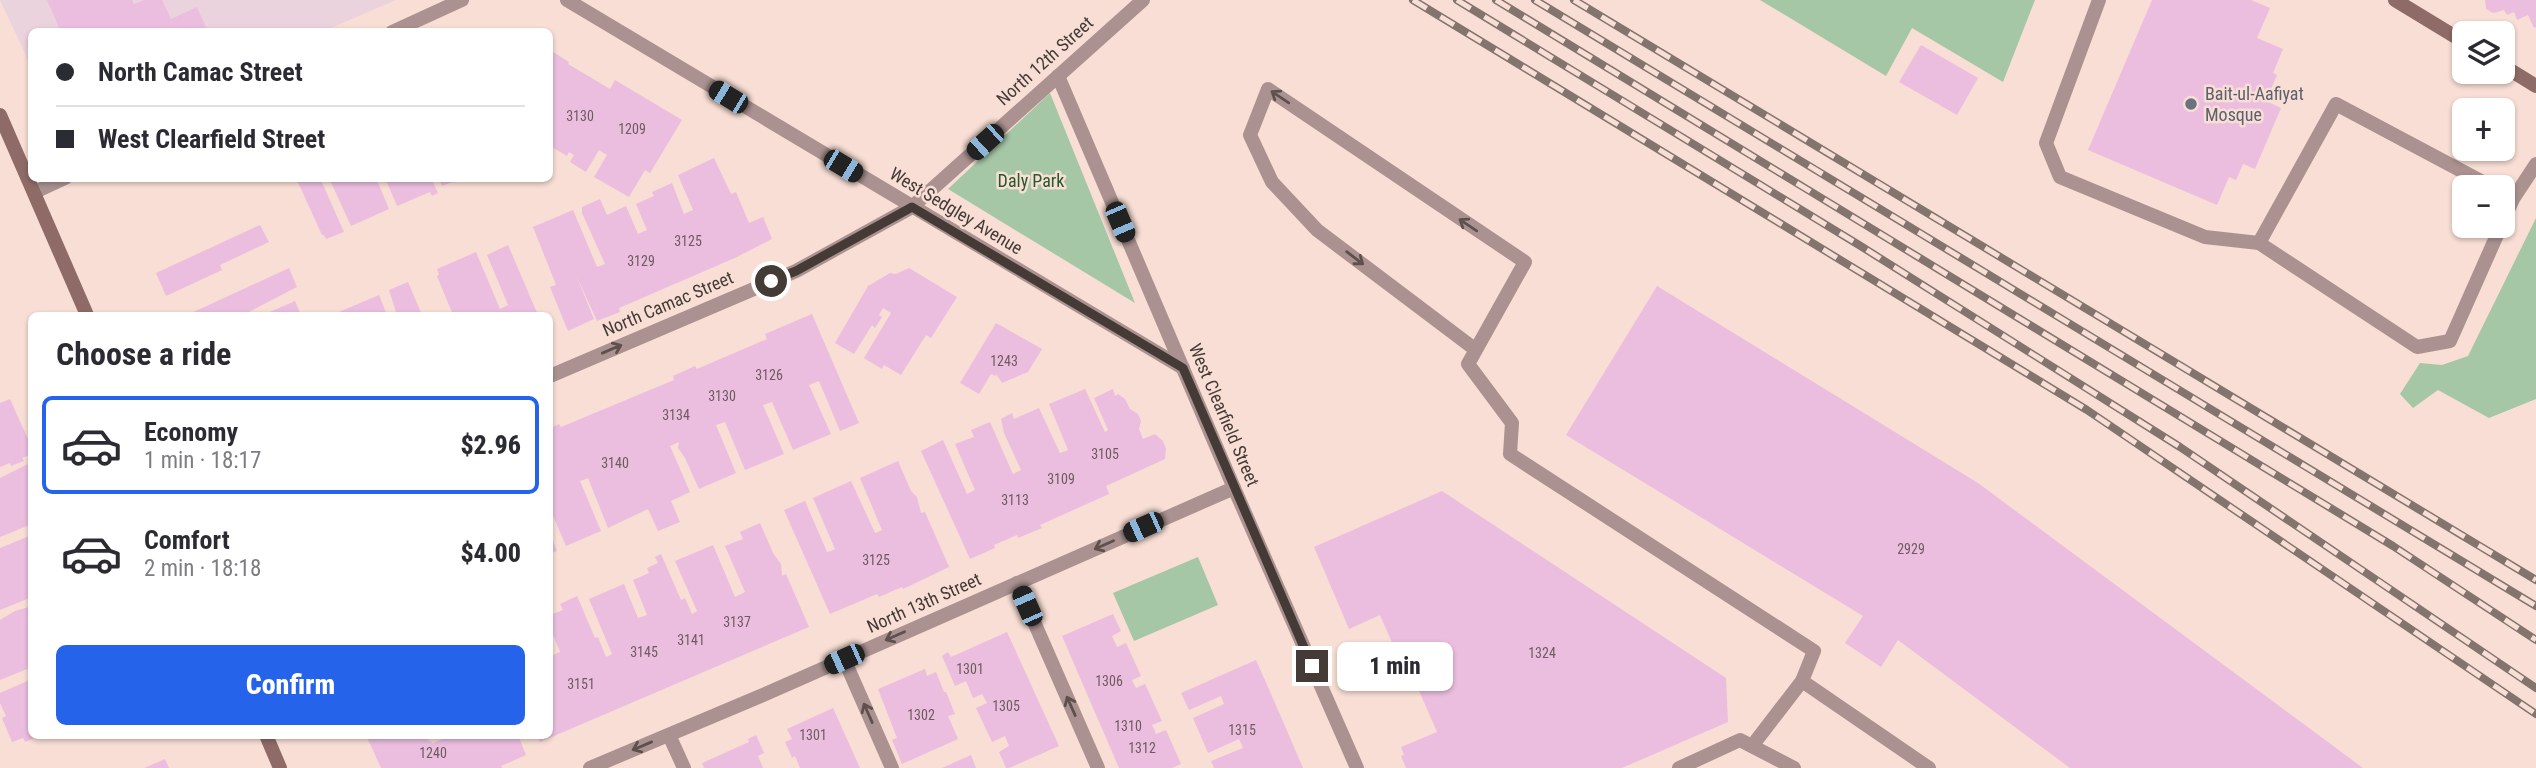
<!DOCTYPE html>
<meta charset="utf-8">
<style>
:root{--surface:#fff;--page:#f2f2f3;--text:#2b2b33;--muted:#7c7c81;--line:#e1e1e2;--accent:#2563eb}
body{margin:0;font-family:"Roboto Condensed",sans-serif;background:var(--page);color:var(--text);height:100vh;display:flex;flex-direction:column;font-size:26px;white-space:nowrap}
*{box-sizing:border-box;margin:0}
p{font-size:23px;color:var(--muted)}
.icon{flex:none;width:38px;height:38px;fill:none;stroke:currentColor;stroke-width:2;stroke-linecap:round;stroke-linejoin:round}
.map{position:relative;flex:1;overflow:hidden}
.panel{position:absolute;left:28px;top:312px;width:525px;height:427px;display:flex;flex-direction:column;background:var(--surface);border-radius:10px;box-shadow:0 2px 5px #0004}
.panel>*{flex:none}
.banner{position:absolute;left:28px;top:28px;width:525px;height:154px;border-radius:10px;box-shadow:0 2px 5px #0004;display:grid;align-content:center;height:154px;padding:0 28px;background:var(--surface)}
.controls{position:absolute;left:2452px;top:21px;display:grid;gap:14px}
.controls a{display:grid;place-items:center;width:63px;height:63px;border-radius:10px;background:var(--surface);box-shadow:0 2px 5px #0004;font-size:35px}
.end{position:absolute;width:32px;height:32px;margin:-16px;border:9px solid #443a36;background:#fff;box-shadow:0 0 0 4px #fff}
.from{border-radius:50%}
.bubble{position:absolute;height:49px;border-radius:10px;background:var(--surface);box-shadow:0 2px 5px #0004;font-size:23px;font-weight:800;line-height:49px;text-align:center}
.car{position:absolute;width:21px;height:42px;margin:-21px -10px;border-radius:9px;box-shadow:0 0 5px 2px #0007;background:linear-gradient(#222 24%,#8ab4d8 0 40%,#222 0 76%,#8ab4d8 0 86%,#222 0)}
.banner b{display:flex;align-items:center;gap:24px;height:66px;font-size:26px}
.banner b+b{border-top:2px solid var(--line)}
.banner i{width:18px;height:18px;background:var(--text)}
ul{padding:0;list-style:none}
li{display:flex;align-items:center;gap:21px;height:98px;margin:0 14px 10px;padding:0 14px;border:4px solid transparent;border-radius:10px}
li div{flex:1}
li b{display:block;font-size:26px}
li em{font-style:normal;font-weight:800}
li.on{border-color:var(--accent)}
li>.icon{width:63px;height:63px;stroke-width:1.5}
h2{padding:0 28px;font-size:32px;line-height:84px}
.primary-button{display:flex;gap:14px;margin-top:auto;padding:14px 28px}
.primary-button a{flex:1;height:80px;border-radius:10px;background:var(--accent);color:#fff;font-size:28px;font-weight:800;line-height:80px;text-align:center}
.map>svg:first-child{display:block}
</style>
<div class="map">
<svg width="2536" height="768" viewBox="0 0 2536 768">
<rect width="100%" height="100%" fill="#f8ded4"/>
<polygon fill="#ebd3dd" points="0,0 396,0 324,31 32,32 31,66"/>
<g fill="#a5c7a6">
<polygon points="1760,0 2035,0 2003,82 1912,28 1886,76"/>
<polygon points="1050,93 1135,303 948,189"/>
<polygon points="2536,218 2536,399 2489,418 2438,390 2413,408 2400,394 2420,363 2442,365 2468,356"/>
<polygon points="1198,557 1218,605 1134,641 1113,593"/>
</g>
<g fill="#ebbedf">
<polygon points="47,0 132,0 134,4 144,0 162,0 171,19 197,7 208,32 61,32"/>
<polygon points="2152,0 2251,0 2270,8 2257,38 2283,49 2273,73 2277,75 2266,101 2281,108 2255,169 2243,164 2236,180 2229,177 2217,205 2088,150"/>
<polygon points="2485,0 2536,0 2536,27 2534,28 2528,15 2517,20 2514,12 2507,15 2504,10 2493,13 2486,9"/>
<polygon points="1921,45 1978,78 1957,115 1899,82"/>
<polygon points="550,50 569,62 568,64 610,89 615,80 682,120 650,173 645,170 629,197 594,177 607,155 599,150 586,172 570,162 574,155 569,152 567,156 550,146"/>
<polygon points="714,158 731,194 736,192 749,223 763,217 772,239 737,257 619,308 620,312 597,321 576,275 594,319 568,331 550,287 556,285 533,227 573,210 597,267 605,264 582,213 582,207 600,199 607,215 626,206 638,234 647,230 636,204 654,196 652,192 672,183 684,214 693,210 678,175"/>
<polygon points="296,178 320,178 344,232 326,239 324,235 322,235"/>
<polygon points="329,178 376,178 389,209 351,226"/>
<polygon points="385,178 431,178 438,193 432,196 430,192 397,206"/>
<polygon points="439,179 460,179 442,186"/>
<polygon points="260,225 269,242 220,265 222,270 166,296 156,273"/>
<polygon points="508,245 538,315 453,315 437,276 439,275 437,269 476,252 500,309 508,305 487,255"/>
<polygon points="289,268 297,287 243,315 187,315"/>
<polygon points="909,268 957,297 931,338 926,335 901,375 884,365 882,369 864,358 891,313 883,308 879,315 882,317 875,328 872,325 854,354 835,343 868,286 890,273 896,274"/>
<polygon points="408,282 422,315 397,315 389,290"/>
<polygon points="1657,286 1978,483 2363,768 2070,768 1898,640 1881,667 1845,643 1863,616 1566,435"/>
<polygon points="379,295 387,315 340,315 339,312"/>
<polygon points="295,301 301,315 263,315"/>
<polygon points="812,314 859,423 840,431 819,381 809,385 831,434 793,450 772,402 763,405 784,454 745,470 725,422 716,425 736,473 699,489 685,458 678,448 679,442 670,446 690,492 671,501 680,522 658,531 648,509 608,528 588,478 583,480 580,481 601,531 566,546 550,509 550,428 559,424 561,427 674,380 673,376 695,366 697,369 767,339 765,334"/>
<polygon points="996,323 1042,349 1028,372 1002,383 996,374 996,376 991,374 979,394 960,383"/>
<polygon points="1085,389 1105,432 1108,430 1094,398 1113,389 1115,396 1118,394 1125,399 1130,409 1138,414 1141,421 1139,429 1143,439 1155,434 1163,441 1166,449 1165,459 1106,486 1109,494 1040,525 1042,528 1018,538 1017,535 994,545 995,548 970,559 921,451 943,440 967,494 975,490 955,444 974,437 971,430 990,422 1013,474 1021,470 1004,433 1001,419 1012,413 1014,419 1039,408 1060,453 1068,450 1049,404"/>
<polygon points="10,399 32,448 32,454 22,458 24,461 11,466 10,463 0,467 0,403"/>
<polygon points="898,461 911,491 917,497 921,513 925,512 949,567 903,589 902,587 879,597 877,594 830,614 784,510 805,501 827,552 831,551 835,549 813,498 851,481 875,533 878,532 882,530 860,478"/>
<polygon points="32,462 32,524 0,537 0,478"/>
<polygon points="1442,491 1726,678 1728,722 1622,768 1406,768 1401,756 1404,755 1401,747 1437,732 1413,677 1408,679 1380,615 1349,629 1314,547"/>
<polygon points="760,523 773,553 781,564 782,576 786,574 809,627 540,742 537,735 550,735 550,656 560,652 550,627 550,615 563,610 560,604 577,596 595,638 598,637 606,657 612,654 589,599 624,584 638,618 647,615 633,580 649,573 647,568 658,563 655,557 661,554 681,600 685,598 692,614 697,611 675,561 713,545 735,597 745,592 725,546 743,539 740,532"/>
<polygon points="550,533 557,551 550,554"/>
<polygon points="32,535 32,597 0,610 0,548"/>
<polygon points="32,606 32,667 0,680 0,620 15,611"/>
<polygon points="1113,614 1121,631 1112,636 1117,647 1126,643 1141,676 1132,680 1136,688 1145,684 1162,721 1152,725 1154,729 1156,734 1166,730 1181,764 1172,768 1119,768 1062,636"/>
<polygon points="1007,632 1059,746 1009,768 1006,768 999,752 1009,746 1005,736 992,742 976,708 987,703 982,694 973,698 966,681 955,686 942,656 948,652 951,657"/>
<polygon points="1256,660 1275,703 1303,768 1214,768 1211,761 1243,748 1239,739 1208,753 1193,718 1224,704 1221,696 1189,710 1181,693"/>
<polygon points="925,669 927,676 936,672 944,692 946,692 955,714 948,716 958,739 902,764 892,740 897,738 878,689"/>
<polygon points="32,679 32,735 41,735 25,742 23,738 12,742 2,718 6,716 0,703 0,693"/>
<polygon points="833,708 860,768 800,768 795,756 792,758 791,755 785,742 792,739 787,729"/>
<polygon points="366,735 429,735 428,740 433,743 452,735 518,735 526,755 501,766 502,768 381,768"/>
<polygon points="756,735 764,753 758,756 763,768 704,768 702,763 749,742 748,739"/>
<polygon points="971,755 976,768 942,768"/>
<polygon points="165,759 169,768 144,768"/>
</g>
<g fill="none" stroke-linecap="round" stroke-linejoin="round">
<g stroke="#ab9290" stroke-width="14">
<polyline points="2099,0 2046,143 2060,177 2205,237 2259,243 2417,347 2450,341 2501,226"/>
<polyline points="2502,223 2513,199 2536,164"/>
<polyline points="2259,243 2336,104 2492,187"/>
<polyline points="1476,350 1317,230 1272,182 1250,135 1268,89 1525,262 1468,364 1512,423 1510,454 1814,651 1802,681 1929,768"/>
<polyline points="1752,746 1802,681"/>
</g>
<g stroke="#ab9290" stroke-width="14">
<polyline points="567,0 1183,368"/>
<polyline points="392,32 462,0"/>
<polyline points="1058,76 1234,488 1357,768"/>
<polyline points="35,192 65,178"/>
<polyline points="550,376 796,271 912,207 1143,0"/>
<polyline points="1017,583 1098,768"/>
<polyline points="844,659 892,768"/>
<polyline points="669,735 684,768"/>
<polyline points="590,768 763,695 1234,488"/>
<polyline points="1679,768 1740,740 1794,768"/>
</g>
<g stroke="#8e6b67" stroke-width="14">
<polyline points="2395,0 2464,42"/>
<polyline points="2502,65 2536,86"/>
<polyline points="0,115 87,315"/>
<polyline points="266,735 280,768"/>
</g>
<defs>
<g id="rail">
<polyline points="1413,0 2087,410 2536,714"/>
<polyline points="1457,0 1859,245 2180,447 2536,688"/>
<polyline points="1496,0 2393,546 2536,640"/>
<polyline points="1535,0 2536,606"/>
<polyline points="1574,0 2536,580"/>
</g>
</defs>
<use href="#rail" stroke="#83746e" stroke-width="8"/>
<use href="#rail" stroke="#f8ded4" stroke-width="5" stroke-dasharray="16" stroke-linecap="butt"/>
</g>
<defs><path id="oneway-shaft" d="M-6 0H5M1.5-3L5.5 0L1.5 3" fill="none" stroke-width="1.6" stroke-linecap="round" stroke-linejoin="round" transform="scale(1.75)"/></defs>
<g stroke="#5e504c">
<use href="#oneway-shaft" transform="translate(1280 97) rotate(-146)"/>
<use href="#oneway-shaft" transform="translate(1468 225) rotate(-146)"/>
<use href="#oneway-shaft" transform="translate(1355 258) rotate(37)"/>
<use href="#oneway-shaft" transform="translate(612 349) rotate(-23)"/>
<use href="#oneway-shaft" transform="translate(1104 545) rotate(156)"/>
<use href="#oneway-shaft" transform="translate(895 636) rotate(156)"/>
<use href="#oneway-shaft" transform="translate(1071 706) rotate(-114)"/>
<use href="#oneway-shaft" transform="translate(868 713) rotate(-114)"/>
<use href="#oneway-shaft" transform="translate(642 746) rotate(157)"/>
</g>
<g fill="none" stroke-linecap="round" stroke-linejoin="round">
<polyline stroke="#443a36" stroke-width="9" points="771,281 796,271 912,207 1183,368 1312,666"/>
</g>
<circle fill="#6b7280" stroke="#f8ded4" stroke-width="2.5" cx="2191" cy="104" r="7"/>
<g text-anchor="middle" stroke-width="5" stroke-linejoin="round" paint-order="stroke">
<g font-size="14" fill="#6e5b60">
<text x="580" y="121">3130</text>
<text x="632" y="134">1209</text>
<text x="688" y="246">3125</text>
<text x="641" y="266">3129</text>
<text x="1004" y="366">1243</text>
<text x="769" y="380">3126</text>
<text x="722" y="401">3130</text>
<text x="676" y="420">3134</text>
<text x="1105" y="459">3105</text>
<text x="615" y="468">3140</text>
<text x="1061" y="484">3109</text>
<text x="1015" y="505">3113</text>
<text x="1911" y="554">2929</text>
<text x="876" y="565">3125</text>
<text x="737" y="627">3137</text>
<text x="691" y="645">3141</text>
<text x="644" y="657">3145</text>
<text x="1542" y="658">1324</text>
<text x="970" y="674">1301</text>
<text x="1109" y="686">1306</text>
<text x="581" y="689">3151</text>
<text x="1006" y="711">1305</text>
<text x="921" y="720">1302</text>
<text x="1128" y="731">1310</text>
<text x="1242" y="735">1315</text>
<text x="813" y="740">1301</text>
<text x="1142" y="753">1312</text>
<text x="433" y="758">1240</text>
</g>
<g font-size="18" fill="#443a36" stroke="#f8ded4">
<text transform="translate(1045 61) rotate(-42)" y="6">North 12th Street</text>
<text transform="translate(956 211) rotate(31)" y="6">West Sedgley Avenue</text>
<text transform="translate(668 304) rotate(-23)" y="6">North Camac Street</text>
<text transform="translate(1224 415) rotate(67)" y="6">West Clearfield Street</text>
<text transform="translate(924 603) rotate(-24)" y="6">North 13th Street</text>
</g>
<g font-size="18" fill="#5b616d" stroke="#f8ded4" text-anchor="start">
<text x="2205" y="100">Bait-ul-Aafiyat<tspan x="2205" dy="21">Mosque</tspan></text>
</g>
<g font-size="18" fill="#235b2b" stroke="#f8ded4">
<text x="1031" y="187">Daly Park</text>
</g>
</g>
</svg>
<div class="controls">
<a><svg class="icon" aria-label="layers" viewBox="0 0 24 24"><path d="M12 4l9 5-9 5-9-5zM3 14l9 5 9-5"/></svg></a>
<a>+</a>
<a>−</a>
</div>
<i class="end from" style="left:771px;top:281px"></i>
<i class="end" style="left:1312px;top:666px"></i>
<div class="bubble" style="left:1337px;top:642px;width:116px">1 min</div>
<i class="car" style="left:728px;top:97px;rotate:301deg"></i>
<i class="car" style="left:985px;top:142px;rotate:228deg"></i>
<i class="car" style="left:843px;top:166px;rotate:121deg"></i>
<i class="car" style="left:1120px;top:222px;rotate:157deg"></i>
<i class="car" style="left:1143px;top:527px;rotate:246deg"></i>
<i class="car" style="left:1027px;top:606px;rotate:336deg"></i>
<i class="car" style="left:844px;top:659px;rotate:246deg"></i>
<div class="banner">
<b><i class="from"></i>North Camac Street</b>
<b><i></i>West Clearfield Street</b>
</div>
<section class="panel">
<h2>Choose a ride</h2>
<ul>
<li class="on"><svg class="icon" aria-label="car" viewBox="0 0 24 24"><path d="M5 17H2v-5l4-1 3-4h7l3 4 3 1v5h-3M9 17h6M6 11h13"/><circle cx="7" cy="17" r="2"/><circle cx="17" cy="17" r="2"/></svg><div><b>Economy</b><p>1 min · 18:17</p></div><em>$2.96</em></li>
<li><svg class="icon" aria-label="car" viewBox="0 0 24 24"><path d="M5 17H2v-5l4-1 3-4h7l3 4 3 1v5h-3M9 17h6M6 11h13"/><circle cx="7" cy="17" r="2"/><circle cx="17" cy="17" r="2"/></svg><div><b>Comfort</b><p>2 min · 18:18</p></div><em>$4.00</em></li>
</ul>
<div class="primary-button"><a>Confirm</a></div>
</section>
</div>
